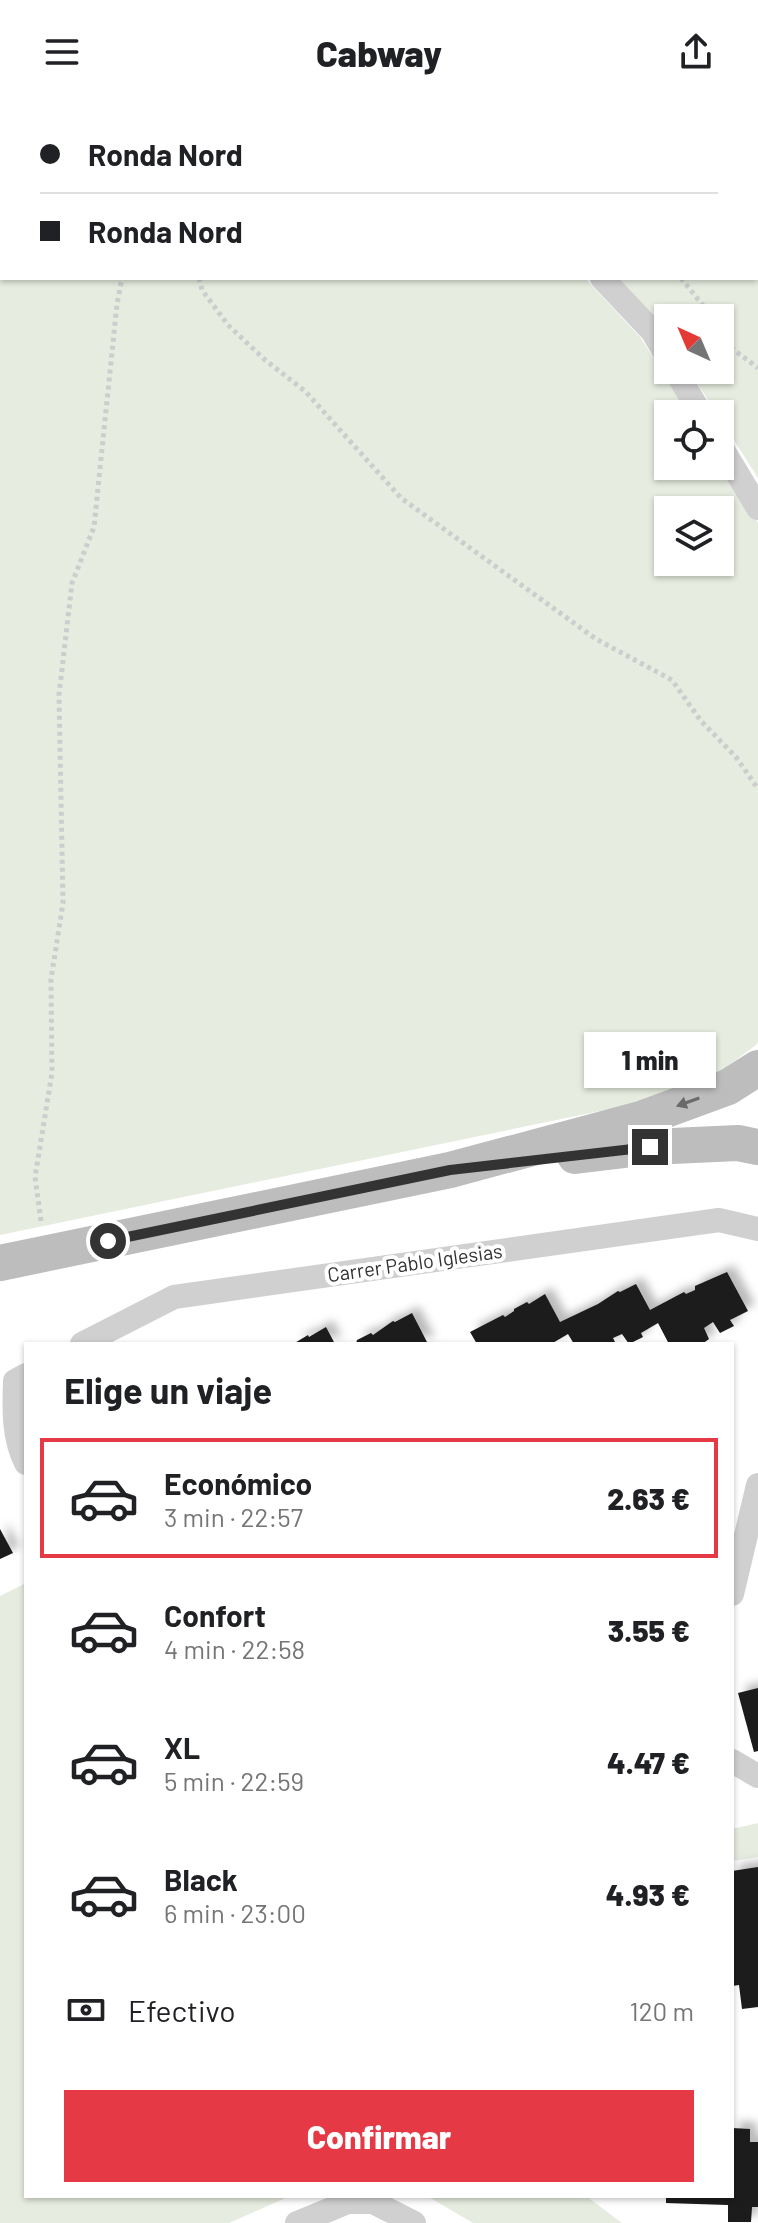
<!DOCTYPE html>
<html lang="es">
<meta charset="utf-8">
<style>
:root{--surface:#fff;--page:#f6f6f6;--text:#202124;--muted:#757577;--line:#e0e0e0;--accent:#e63946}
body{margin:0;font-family:Barlow,sans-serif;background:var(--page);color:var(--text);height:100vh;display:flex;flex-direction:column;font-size:30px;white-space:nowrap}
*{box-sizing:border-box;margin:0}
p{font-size:26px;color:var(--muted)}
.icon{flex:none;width:44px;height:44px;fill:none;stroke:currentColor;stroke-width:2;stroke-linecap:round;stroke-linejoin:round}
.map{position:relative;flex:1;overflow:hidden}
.panel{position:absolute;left:24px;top:1238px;width:710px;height:856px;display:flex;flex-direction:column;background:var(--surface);border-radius:0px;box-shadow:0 2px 6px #0004}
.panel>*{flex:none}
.banner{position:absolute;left:0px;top:0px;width:758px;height:176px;box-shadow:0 2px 6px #0004;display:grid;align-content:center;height:176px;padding:0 40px;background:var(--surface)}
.needle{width:52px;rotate:316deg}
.buttons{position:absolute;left:654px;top:200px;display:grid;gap:16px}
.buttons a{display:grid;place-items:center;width:80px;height:80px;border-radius:0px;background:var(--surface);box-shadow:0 2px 6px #0004;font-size:40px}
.end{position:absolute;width:36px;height:36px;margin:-18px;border:10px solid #333;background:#fff;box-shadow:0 0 0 4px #fff}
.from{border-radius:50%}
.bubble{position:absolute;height:56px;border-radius:0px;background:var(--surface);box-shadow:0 2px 6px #0004;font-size:26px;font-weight:800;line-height:56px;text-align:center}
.banner b{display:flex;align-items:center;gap:28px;height:76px;font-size:30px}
.banner b+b{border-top:2px solid var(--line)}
.banner i{width:20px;height:20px;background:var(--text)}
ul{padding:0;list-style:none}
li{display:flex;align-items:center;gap:24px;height:120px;margin:0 16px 12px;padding:0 24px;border:4px solid transparent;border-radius:0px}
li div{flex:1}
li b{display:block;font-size:30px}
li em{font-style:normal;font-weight:800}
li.active{border-color:var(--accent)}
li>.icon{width:72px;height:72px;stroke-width:1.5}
h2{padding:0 40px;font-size:36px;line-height:96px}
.pay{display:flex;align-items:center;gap:20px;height:88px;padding:0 40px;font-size:30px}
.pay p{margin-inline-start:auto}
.action{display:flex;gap:16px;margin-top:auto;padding:16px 40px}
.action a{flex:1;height:92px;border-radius:0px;background:var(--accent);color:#fff;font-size:32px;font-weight:800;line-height:92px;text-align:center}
header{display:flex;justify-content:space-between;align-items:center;height:104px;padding:0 40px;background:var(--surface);font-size:36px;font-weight:800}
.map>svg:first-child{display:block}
</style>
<header><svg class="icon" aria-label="menu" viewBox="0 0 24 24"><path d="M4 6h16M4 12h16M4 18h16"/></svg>Cabway<svg class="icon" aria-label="share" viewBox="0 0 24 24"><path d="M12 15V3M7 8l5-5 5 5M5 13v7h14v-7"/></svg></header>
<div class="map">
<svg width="758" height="2119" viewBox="0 0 758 2119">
<defs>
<filter id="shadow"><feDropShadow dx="7" dy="-7" stdDeviation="4" flood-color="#0004"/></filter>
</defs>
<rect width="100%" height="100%" fill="#fff"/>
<g fill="#e6ecdf" fill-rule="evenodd">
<path d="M0,0H426L427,2H2V174H585L640,233L690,310H668V362H720L750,403L758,419V938L756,941L717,970L668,993L0,1131ZM668,406H720V458H668Z"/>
<polygon points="459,0 758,0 758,374 720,314 720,310 717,310 689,266 720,266 720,214 668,214 668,233 617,174 756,174 756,2 461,2"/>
<polygon points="26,1479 26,2092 290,2092 229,2119 0,2119 0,1492"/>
<polygon points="758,1719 758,1753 732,1757 732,1725"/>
<polygon points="427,2092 586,2092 622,2119 473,2119"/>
</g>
<g fill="#1a1a1a" filter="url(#shadow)">
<polygon points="727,1168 748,1207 730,1216 734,1222 720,1229 713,1218 704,1224 709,1235 702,1240 669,1240 658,1219 641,1229 643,1233 629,1240 622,1230 613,1234 616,1240 574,1240 568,1230 551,1240 477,1240 470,1228 503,1211 505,1213 514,1207 514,1205 527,1198 529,1200 545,1190 560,1218 598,1200 618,1187 620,1188 636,1180 650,1206 684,1188 686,1190 695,1186 695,1182"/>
<polygon points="412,1209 428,1240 356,1240 357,1236 371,1229 373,1231 393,1217 395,1218"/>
<polygon points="326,1223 335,1240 293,1240 308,1231 309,1233"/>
<polygon points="0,1425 13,1449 0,1455"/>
<polygon points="758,1584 758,1647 754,1648 738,1589"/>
<polygon points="758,1763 758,1903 742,1905 739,1881 732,1882 732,1767"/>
<polygon points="732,2024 750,2025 750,2038 758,2038 758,2103 752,2103 751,2118 728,2118 728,2101 666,2099 666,2092 732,2092"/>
</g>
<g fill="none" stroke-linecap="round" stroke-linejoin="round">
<g stroke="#cdcdcd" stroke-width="5" stroke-dasharray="4 4" stroke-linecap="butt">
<polyline points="159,0 160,2"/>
<polyline points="561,0 562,2"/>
<polyline points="153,2 154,0"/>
<polyline points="199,174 202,186 228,221 264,255 306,288 401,394 596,535 672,576 701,617 736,653 758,685"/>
<polyline points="681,174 713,214"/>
<polyline points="720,222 730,243 758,264"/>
<polyline points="41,1117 35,1073 52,969 51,875 63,799 59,591 72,479 94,423 117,200 122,174"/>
</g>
<g stroke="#d0d0d0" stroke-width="24">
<polyline points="440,0 442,2"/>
<polyline points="602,174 652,227 668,254"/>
<polyline points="675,266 701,310"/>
<polyline points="720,341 758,404"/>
<polyline points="82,1240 174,1193 719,1116 758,1125"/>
<path d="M26,1271L15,1277C14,1304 13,1334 26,1359"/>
<polyline points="732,1490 758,1381"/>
<polyline points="732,1657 758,1672"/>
<polyline points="297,2119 348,2098 373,2098 414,2119"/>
</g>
<g stroke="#bdbdbd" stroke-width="36">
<polyline points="575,1052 650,1043 738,1039 758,1043"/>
<polyline points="0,1159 450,1066 641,1015 728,983 758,964"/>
</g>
</g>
<defs><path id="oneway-solid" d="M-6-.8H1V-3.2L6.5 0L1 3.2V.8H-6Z" transform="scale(2)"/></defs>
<use fill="#6a6a6a" href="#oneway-solid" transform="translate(688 998) rotate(160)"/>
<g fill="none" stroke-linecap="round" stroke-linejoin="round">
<polyline stroke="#333" stroke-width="10" points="108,1137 450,1066 650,1043"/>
</g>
<g text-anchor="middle" stroke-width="8" stroke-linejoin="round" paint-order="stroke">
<g font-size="20" fill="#333" stroke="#fff">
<text transform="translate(415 1159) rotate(-8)" y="7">Carrer Pablo Iglesias</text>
</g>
</g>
</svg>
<div class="buttons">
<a><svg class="needle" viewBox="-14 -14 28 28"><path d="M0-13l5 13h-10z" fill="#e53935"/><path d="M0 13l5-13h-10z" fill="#757577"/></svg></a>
<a><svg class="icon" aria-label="locate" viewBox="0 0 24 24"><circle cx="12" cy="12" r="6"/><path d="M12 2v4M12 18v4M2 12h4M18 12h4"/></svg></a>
<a><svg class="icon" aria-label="layers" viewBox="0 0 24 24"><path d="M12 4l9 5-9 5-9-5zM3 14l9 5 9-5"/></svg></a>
</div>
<i class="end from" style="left:108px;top:1137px"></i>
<i class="end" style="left:650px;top:1043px"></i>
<div class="bubble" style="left:584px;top:928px;width:132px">1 min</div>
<div class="banner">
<b><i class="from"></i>Ronda Nord</b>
<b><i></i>Ronda Nord</b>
</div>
<section class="panel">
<h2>Elige un viaje</h2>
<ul>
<li class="active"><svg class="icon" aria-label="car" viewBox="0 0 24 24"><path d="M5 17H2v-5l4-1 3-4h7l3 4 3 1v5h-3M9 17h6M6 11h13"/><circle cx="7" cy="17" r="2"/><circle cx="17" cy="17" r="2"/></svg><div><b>Económico</b><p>3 min · 22:57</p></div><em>2.63 €</em></li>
<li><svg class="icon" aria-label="car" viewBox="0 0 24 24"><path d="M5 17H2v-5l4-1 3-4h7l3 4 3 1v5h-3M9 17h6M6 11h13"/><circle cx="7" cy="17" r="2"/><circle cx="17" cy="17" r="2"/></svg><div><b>Confort</b><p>4 min · 22:58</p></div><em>3.55 €</em></li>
<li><svg class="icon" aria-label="car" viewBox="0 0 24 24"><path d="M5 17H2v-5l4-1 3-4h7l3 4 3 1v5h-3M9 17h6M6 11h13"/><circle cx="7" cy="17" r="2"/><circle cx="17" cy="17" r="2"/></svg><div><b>XL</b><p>5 min · 22:59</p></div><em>4.47 €</em></li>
<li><svg class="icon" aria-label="car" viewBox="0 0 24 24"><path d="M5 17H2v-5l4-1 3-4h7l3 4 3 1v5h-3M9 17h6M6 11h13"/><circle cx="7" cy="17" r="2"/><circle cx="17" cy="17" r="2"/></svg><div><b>Black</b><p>6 min · 23:00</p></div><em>4.93 €</em></li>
</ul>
<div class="pay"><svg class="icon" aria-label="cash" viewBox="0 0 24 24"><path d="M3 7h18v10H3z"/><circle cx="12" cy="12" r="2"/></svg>Efectivo<p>120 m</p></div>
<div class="action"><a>Confirmar</a></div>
</section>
</div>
